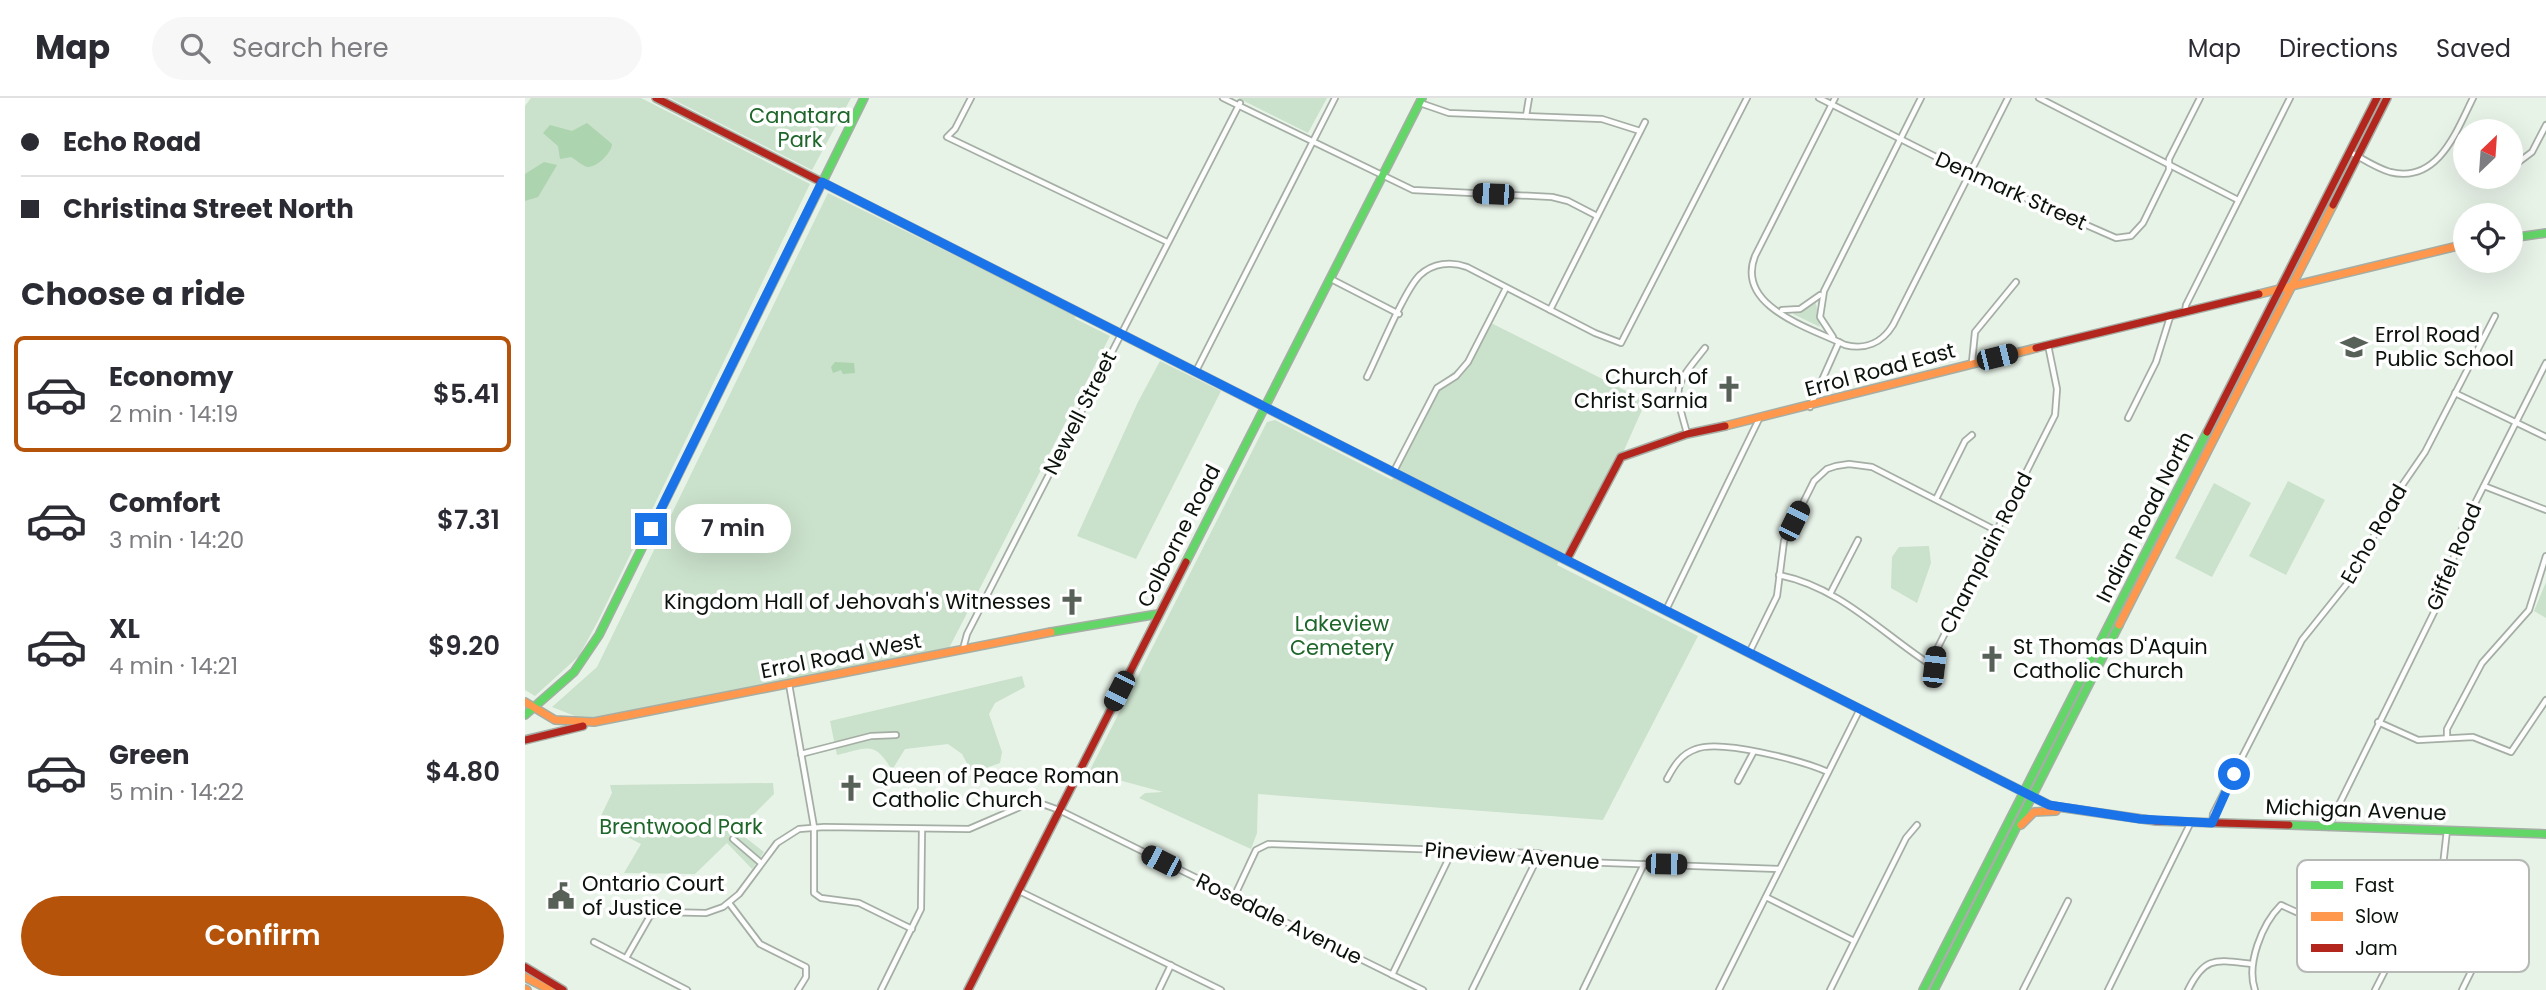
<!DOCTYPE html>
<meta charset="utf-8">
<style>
:root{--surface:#fff;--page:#f7f7f7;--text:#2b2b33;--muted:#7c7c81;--line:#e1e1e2;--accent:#b45309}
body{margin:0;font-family:Poppins,sans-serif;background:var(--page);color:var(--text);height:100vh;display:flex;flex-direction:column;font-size:26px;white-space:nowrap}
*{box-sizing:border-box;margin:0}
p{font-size:23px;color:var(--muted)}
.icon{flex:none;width:38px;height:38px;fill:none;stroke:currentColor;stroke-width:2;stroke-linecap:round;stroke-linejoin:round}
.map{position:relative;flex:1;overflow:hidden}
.panel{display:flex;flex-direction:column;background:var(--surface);width:525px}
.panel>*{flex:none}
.banner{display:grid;align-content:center;height:154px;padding:0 21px;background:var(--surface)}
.needle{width:46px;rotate:25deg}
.controls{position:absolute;left:1928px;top:21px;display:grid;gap:14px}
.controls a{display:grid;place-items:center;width:70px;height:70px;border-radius:50%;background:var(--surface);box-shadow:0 7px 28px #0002;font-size:35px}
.end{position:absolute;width:32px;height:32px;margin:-16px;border:9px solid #1a73e8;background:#fff;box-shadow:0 0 0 4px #fff}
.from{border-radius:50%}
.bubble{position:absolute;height:49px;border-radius:24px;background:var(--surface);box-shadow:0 7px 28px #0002;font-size:23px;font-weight:600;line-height:49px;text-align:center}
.car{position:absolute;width:21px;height:42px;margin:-21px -10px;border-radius:9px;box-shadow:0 0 5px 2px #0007;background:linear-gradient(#222 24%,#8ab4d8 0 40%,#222 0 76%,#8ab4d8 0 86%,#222 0)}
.banner b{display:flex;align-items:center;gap:24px;height:66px;font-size:26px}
.banner b+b{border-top:2px solid var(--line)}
.banner i{width:18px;height:18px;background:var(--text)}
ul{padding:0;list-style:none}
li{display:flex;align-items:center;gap:21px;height:116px;margin:0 14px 10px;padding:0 7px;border:4px solid transparent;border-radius:10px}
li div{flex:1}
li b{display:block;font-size:26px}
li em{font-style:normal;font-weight:600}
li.on{border-color:var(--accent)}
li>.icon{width:63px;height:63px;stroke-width:1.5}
h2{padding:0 21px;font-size:32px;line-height:84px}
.button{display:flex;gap:14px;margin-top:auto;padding:14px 21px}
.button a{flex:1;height:80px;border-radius:42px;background:var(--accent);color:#fff;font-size:28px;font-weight:600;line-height:80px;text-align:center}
header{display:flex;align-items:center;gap:42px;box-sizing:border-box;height:98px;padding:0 35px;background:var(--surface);border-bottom:2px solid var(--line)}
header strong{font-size:33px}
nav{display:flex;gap:38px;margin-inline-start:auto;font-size:24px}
.search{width:490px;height:63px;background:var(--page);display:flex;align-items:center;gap:18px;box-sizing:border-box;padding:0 24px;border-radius:38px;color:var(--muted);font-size:26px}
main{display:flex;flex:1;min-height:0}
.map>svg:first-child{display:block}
</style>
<header>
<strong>Map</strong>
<div class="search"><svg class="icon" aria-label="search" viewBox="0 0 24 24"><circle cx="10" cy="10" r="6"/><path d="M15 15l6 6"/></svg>Search here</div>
<nav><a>Map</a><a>Directions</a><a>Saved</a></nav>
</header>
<main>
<section class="panel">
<div class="banner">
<b><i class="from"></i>Echo Road</b>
<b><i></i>Christina Street North</b>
</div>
<h2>Choose a ride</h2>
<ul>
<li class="on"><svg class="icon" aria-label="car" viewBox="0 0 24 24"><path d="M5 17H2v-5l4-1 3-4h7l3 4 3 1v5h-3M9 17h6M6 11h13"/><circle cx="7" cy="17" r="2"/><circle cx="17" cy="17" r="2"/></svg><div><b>Economy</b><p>2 min · 14:19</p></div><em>$5.41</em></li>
<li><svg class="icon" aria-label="car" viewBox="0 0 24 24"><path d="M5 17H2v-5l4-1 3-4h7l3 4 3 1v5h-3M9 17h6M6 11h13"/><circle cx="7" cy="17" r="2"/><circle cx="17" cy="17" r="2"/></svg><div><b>Comfort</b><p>3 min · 14:20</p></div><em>$7.31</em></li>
<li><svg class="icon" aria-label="car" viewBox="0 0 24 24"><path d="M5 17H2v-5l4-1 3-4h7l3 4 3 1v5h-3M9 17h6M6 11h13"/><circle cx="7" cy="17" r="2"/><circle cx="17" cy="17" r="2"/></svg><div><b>XL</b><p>4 min · 14:21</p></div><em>$9.20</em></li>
<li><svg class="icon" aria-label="car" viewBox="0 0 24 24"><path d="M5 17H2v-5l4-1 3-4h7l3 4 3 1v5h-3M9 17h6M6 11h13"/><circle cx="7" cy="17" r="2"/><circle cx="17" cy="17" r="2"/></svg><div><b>Green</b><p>5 min · 14:22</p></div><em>$4.80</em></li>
</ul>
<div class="button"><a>Confirm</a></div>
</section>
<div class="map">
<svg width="2021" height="892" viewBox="0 0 2021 892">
<rect width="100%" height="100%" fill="#e8f3e8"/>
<g fill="#cae1cb">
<polygon points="6,0 116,0 285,86 74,521 54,558 10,598 0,592 0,8"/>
<polygon points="145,0 326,0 287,72"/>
<polygon points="713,0 802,0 783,35"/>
<polygon points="303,95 553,218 549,220 585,238 422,554 60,622 27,609 72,569"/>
<polygon points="1291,205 1295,229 1268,216"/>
<polygon points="962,223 1121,303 1096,359 1032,467 1173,538 1078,722 733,696 732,735 726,751 614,700 620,695 638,694 564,674 742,324 750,322 867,382 905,301 917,283 941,264"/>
<polygon points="635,263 696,293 611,461 552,438 613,304"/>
<polygon points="1763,383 1800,402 1761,477 1724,458"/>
<polygon points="1689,385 1726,405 1687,479 1650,460"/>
<polygon points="1404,448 1406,465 1392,505 1366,490 1367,459 1374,449"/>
<polygon points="2021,484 2021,520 2009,513"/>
<path d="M497,578L500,589L470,605L464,616L477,654L475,665L447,675L437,656L423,646L380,651L367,672C349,642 343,650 312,657L305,623Z"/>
<polygon points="248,685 249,696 212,733 239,754 227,771 202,745 170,776 99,775 116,746 73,724 87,695 85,687"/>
</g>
<g fill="#acd4af">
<path d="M62,25L87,46C87,54 72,70 62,69C58,68 50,61 46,59L35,61L33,48L18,35L25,27L47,33Z"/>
<polygon points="19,64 32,67 13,99 0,103 0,76"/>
<polygon points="310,264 329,265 330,275 318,276 316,272 308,275 306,269"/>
</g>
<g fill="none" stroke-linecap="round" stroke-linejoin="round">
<defs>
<g id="street">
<polyline points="446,0 430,31 422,39 642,144"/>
<polyline points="698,0 888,92 1027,99 1043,103 1072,118"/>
<polyline points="1294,0 1445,76 1591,140 1606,138 1618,125 1644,72 1644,61 1675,0"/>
<path d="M1310,0L1230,158C1210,209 1286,230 1320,247C1340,252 1357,245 1368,227L1483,0"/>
<polyline points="1514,0 1713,102"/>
<polyline points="895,5 924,15 1077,21 1115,33"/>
<polyline points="1001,18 1004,0"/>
<path d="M1825,54C1838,61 1851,70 1865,74C1913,86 1931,34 1948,0"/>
<polyline points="1991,66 2007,54 2021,27"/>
<polyline points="806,181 874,216"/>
<polyline points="1025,212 1120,24"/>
<polyline points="1257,212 1275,211 1295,197"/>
<polyline points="1660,214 1661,207 1765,0"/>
<polyline points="1308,239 1295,219 1299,193 1396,0"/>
<polyline points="1447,264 1450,234 1491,184"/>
<polyline points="671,273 810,0"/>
<path d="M842,279C853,257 880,191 895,177C908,165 926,163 942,169L1070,235L1096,245L1222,0"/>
<polyline points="1930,295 2021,339"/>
<polyline points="1285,309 1314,244"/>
<polyline points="1603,320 1631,264 1645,219"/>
<path d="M1162,335C1148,287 1149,289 1180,250"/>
<polyline points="869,373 912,290 931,278 943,264 981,190"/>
<polyline points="1959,388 2021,412"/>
<polyline points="1411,401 1440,343 1447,337"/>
<path d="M1254,477C1317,490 1357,536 1409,569L1411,553L1530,317L1532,291L1523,247"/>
<polyline points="1305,496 1333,442"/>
<polyline points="1141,512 1234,321"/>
<polyline points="438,551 442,536 715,5"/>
<polyline points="1224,555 1252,498 1259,443 1289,383 1302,371 1311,368 1324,366 1347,369 1472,433"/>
<polyline points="264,586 289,729 289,795 296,800 334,805 387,831"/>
<polyline points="1853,624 1893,642 1948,639 1986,654 2021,602"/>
<polyline points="1922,640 1922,631 1957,565 2004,512 2021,458"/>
<polyline points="276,656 346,638 371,637"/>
<path d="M1142,681C1149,668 1156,656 1171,651C1196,641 1278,663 1303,674"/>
<polyline points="1213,683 1228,655"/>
<polyline points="1687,725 1688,716 1777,542 1829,477 1867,402 1900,354 1970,218"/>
<polyline points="1803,729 1918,496 1937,431 2021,265"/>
<polyline points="208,741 236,765"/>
<polyline points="494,793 696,892"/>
<polyline points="709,799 731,752 743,746 1011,755 1055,764 1254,771"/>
<polyline points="1241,799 1329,843"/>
<polyline points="1914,803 1922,732"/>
<polyline points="204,805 235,846 281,869 281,879 273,892"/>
<polyline points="69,844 162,892"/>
<polyline points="101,860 125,818 137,814 181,815 198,809 214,796 252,745 274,731 299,729 444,731 509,703 534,712 898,892"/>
<polyline points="867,877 922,764 925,752"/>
<polyline points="356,892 396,811 397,731"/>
<polyline points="634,892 646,867"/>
<polyline points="947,892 1008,769 1011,755"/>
<polyline points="1058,892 1119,766"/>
<polyline points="1194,892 1335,611"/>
<polyline points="1305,892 1381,740 1392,727"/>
<polyline points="1498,892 1543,803"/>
<polyline points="1583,892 1666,724"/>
<path d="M1663,892C1680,857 1692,862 1727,866"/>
<path d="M1730,892C1721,866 1737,826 1756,807L1789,822L1813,853"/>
<polyline points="1850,892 1891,812 1897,805 1905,802 1958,805 1971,818 1970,825 1937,892"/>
</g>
<g id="fast">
<polyline points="1986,140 2021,135"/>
<polyline points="411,142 783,331"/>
<polyline points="1033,458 1459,674"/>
<polyline points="661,464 897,0"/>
<polyline points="526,534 633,516"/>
<polyline points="0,617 49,574 74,537 339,0"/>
<polyline points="1764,727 2021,736"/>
<polyline points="1398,892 1682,334"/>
<polyline points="1409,892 1594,527"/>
</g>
<g id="slow">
<polyline points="1734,196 1941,146"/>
<polyline points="1200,328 1511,250"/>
<polyline points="1594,527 1808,107"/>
<polyline points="0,604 30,622 69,624 526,534"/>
<polyline points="1496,727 1509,714 1531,713"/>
<polyline points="0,879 25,892"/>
<polyline points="0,891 2,892"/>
</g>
<g id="jam">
<polyline points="131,0 411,142"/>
<polyline points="1808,107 1862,0"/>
<polyline points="1511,250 1734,196"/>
<polyline points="783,331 1033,458"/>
<polyline points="1682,334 1852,0"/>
<polyline points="1042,461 1096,359 1162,336 1200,328"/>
<polyline points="0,642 58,628"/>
<polyline points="1459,674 1526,708 1631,723 1764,727"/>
<polyline points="0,869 38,892"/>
<polyline points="443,892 661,464"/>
</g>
</defs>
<use href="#street" stroke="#a5aea5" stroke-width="8"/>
<use href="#fast" stroke="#a5aea5" stroke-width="10"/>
<use href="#slow" stroke="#a5aea5" stroke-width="10"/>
<use href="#jam" stroke="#a5aea5" stroke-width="10"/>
<use href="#street" stroke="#fcfdfc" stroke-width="4.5"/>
<use href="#fast" stroke="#63d668" stroke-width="7"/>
<use href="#slow" stroke="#ff974d" stroke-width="7"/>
<use href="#jam" stroke="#b3261e" stroke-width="7"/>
</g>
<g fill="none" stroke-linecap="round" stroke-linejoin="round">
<polyline stroke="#1a73e8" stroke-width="9" points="126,431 297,84 1524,707 1615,721 1687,725 1709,676"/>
</g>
<defs>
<symbol id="school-bare" viewBox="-9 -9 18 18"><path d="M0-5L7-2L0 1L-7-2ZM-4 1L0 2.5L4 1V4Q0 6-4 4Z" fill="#586158" stroke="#fff" stroke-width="2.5" paint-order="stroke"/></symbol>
<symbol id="church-bare" viewBox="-9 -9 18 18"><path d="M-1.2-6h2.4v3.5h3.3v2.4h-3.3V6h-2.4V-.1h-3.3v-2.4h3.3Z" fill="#586158" stroke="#fff" stroke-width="2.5" paint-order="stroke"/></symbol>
<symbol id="civic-bare" viewBox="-9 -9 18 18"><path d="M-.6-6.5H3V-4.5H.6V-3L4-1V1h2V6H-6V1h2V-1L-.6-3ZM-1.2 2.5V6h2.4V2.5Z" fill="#586158" stroke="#fff" stroke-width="2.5" paint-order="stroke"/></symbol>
</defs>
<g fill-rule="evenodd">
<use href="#school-bare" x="1810" y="230" width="38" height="38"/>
<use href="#church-bare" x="1185" y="272" width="38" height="38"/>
<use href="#church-bare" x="528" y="485" width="38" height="38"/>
<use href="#church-bare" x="1448" y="542" width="38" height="38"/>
<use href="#church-bare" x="307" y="671" width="38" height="38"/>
<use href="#civic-bare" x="17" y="779" width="38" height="38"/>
</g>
<g text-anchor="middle" stroke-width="7" stroke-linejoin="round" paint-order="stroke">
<g font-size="21" fill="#1e662a" stroke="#fff">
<text x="275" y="25">Canatara<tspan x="275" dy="24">Park</tspan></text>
<text x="817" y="533">Lakeview<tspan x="817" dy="24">Cemetery</tspan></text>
<text x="156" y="736">Brentwood Park</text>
</g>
<g font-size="21" fill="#0b120b" stroke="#fff">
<text transform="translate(1486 93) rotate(24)" y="7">Denmark Street</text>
<text transform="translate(1355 272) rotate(-15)" y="7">Errol Road East</text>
<text transform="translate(555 315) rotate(-63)" y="7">Newell Street</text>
<text transform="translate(1620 419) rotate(-63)" y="7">Indian Road North</text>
<text transform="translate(1849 436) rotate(-60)" y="7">Echo Road</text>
<text transform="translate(654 438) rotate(-63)" y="7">Colborne Road</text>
<text transform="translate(1461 455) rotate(-63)" y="7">Champlain Road</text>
<text transform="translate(1929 459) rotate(-68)" y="7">Giffel Road</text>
<text transform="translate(316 558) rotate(-11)" y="7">Errol Road West</text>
<text transform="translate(1831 712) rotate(2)" y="7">Michigan Avenue</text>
<text transform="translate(987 758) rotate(4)" y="7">Pineview Avenue</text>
<text transform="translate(754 821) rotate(26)" y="7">Rosedale Avenue</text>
</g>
<g font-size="21" fill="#0b120b" stroke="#fff" text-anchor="start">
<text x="1850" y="244">Errol Road<tspan x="1850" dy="24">Public School</tspan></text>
<text x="1183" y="286" text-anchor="end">Church of<tspan x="1183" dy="24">Christ Sarnia</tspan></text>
<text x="526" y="511" text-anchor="end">Kingdom Hall of Jehovah's Witnesses</text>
<text x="1488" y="556">St Thomas D'Aquin<tspan x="1488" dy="24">Catholic Church</tspan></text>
<text x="347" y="685">Queen of Peace Roman<tspan x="347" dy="24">Catholic Church</tspan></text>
<text x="57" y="793">Ontario Court<tspan x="57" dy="24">of Justice</tspan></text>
</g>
</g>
<rect x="1772" y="762" width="232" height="112" rx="10" fill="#fff" stroke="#b6b8b6" stroke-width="2"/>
<rect x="1786" y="783" width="32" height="8" fill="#63d668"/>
<rect x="1786" y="814" width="32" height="9" fill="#ff974d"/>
<rect x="1786" y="846" width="32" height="8" fill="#b3261e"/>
<g font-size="19" fill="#0b120b">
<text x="1830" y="794">Fast</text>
<text x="1830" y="825">Slow</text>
<text x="1830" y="857">Jam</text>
</g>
</svg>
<div class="controls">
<a><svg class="needle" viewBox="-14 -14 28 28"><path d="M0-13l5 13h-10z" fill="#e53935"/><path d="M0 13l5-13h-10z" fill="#7c7c81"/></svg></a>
<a><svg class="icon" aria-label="locate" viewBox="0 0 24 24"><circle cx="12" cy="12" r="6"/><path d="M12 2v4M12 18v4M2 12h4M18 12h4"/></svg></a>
</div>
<i class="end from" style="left:1709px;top:676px"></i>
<i class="end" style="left:126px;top:431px"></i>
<div class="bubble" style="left:150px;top:406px;width:116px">7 min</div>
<i class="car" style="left:968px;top:96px;rotate:272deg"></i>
<i class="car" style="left:1472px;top:259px;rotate:76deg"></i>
<i class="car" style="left:1269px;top:423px;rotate:26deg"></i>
<i class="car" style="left:1409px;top:569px;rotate:7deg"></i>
<i class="car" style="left:594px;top:593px;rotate:207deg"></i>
<i class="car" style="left:636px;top:763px;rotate:297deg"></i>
<i class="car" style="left:1141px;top:766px;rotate:91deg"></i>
</div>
</main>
